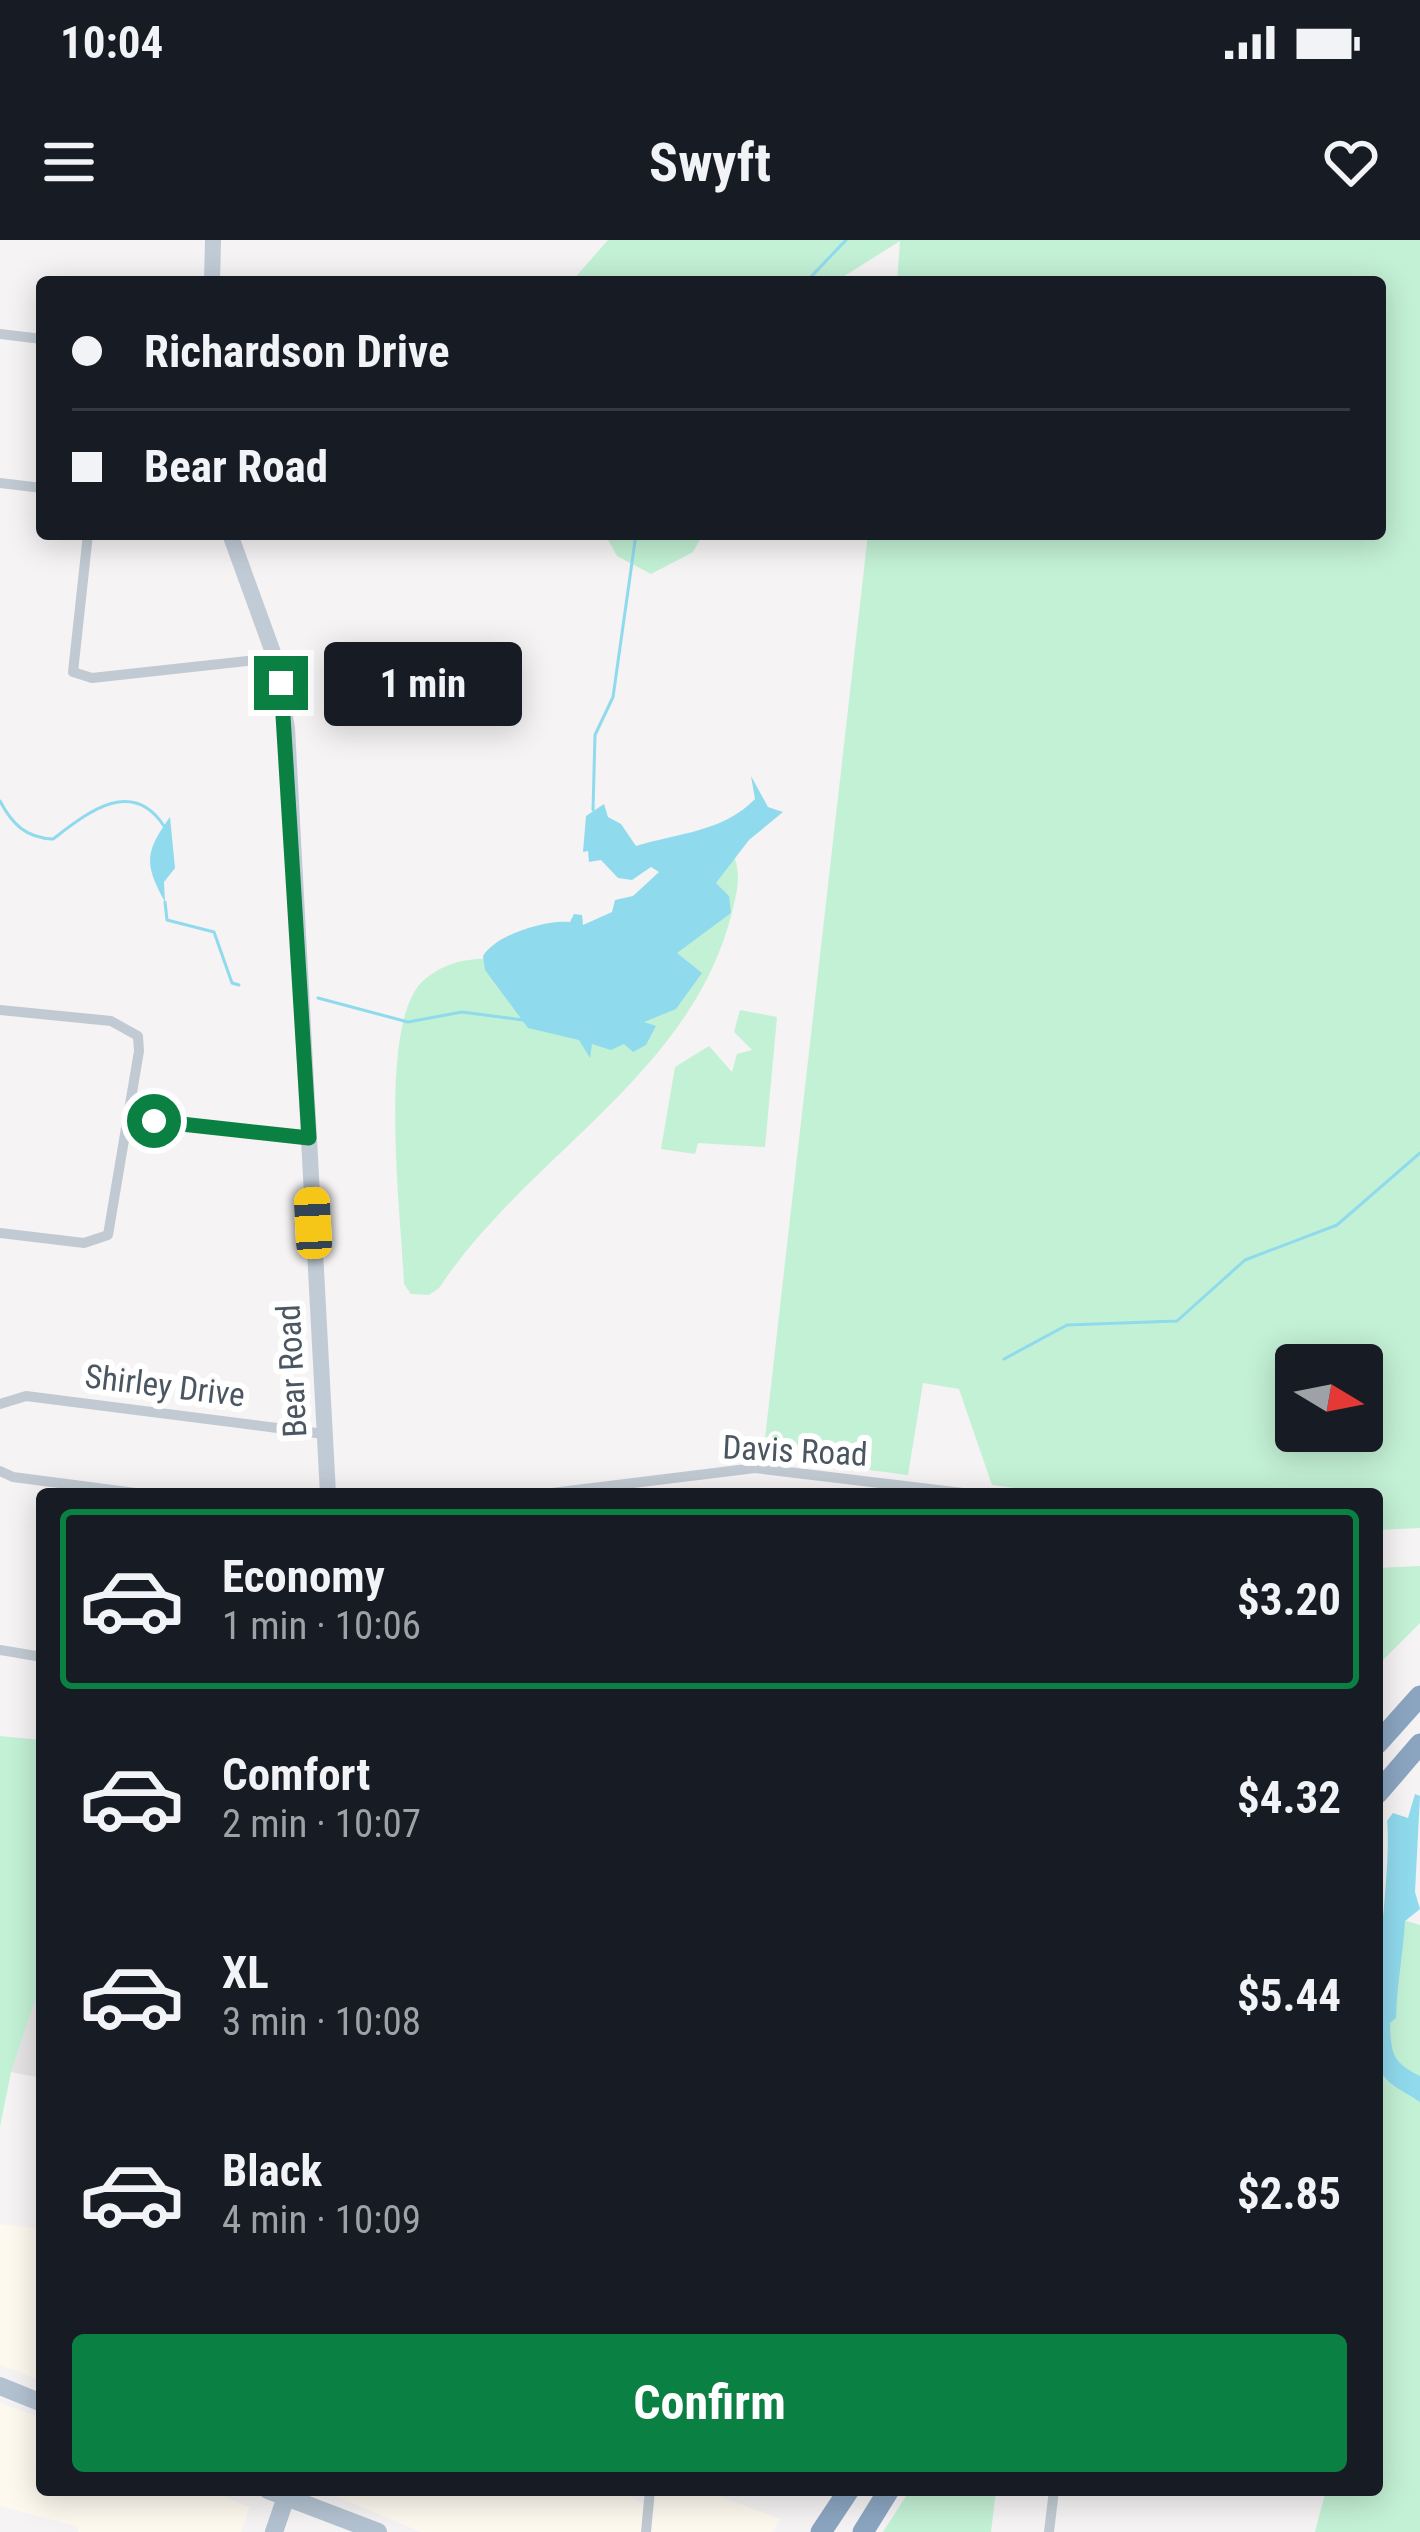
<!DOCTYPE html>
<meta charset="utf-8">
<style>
:root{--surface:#171b24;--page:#242831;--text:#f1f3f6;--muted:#9ea1a6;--line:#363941;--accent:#0b8043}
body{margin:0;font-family:"Roboto Condensed",sans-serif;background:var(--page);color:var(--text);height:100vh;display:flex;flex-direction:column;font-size:45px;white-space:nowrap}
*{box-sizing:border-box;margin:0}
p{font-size:39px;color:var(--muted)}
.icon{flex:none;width:66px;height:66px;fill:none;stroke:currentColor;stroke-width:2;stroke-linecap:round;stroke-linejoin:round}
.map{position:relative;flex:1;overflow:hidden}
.details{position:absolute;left:36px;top:1248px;width:1347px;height:1008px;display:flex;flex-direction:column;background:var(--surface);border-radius:12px;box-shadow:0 6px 30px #0003}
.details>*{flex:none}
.hud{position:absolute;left:36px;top:36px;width:1350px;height:264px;border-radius:12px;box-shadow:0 6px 30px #0003;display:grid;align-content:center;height:264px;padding:0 36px;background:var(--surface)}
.needle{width:78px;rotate:100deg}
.tools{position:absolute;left:1275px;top:1104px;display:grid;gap:24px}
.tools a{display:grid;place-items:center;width:108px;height:108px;border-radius:12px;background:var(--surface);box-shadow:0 6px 30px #0003;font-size:60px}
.end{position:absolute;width:54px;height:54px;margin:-27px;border:15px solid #0b8043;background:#fff;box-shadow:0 0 0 6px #fff}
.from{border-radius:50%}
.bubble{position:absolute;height:84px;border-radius:12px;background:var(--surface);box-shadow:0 6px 30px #0003;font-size:39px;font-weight:700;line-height:84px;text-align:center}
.car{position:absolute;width:36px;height:72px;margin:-36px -18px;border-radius:15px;box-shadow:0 0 9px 3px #0007;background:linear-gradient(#f5c518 24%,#345 0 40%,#f5c518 0 76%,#345 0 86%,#f5c518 0)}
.hud b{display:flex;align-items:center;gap:42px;height:114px;font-size:45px}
.hud b+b{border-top:3px solid var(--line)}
.hud i{width:30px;height:30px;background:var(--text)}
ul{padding:21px 0 0;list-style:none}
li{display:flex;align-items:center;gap:36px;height:180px;margin:0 24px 18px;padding:0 12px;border:6px solid transparent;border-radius:12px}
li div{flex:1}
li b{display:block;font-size:45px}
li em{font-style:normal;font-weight:700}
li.selected{border-color:var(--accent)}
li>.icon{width:108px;height:108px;stroke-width:1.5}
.primary-button{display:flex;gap:24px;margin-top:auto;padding:24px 36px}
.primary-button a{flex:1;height:138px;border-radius:12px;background:var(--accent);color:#fff;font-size:48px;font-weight:700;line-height:138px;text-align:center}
.status{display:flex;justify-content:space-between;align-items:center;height:84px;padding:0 60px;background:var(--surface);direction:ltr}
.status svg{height:33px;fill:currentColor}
header{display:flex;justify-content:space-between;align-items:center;height:156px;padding:0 36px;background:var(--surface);font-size:54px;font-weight:700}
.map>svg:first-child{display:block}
</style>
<div class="status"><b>10:04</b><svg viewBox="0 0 49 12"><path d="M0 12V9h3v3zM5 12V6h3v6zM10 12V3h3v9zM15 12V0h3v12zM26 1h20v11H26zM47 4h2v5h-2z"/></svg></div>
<header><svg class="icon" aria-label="menu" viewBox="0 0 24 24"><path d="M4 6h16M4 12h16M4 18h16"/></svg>Swyft<svg class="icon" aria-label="heart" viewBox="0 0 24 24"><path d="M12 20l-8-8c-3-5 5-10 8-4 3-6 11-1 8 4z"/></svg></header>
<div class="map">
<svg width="1420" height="2292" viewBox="0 0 1420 2292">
<rect width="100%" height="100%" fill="#f5f3f3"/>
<g fill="#fdf9ef">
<polygon points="0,1984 42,1989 42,2141 0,2125"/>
<polygon points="0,2163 42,2178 42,2250 209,2250 250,2267 241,2292 78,2292 78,2287 0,2266"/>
<polygon points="321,2250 622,2250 647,2267 649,2250 703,2250 781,2279 772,2292 421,2292"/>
</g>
<polygon fill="#e6e4e5" points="42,1740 42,1838 11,1832"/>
<g fill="#c3f1d5" fill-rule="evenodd">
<path d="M608,0H1420V1288L1377,1290V1254H1060L992,1245L959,1149L923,1143L908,1235L763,1216L868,294H1380V42H897L900,1L835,42H571ZM1296,1125H1362V1191H1296Z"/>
<polygon points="605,294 703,294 693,312 651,334 617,316"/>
<path d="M731,610C742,631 738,649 732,672C692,835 528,914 439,1048L429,1055L411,1054L404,1044C402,982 376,781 424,740C461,709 489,725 527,712C599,690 665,646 731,610Z"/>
<polygon points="740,770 777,777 765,907 698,903 695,914 661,909 675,827 709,806 732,832 737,814 752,810 734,792"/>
<polygon points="1420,1326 1420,1383 1377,1426 1377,1328"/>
<polygon points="0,1496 42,1500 42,1740 11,1832 0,1887"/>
<polygon points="1377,1672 1420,1685 1420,2292 1315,2292 1326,2250 1377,2250"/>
<polygon points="910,2250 996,2250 991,2292 883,2292"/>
</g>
<g fill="#90daee">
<path d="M751,536L768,567L783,572L749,600L716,643L729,656L731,673L677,713L702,733L676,769L644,782L656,786L646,805L633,812L624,804L611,810L592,804L590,818L579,800L528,788L485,730L483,716C495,695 546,679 570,682L574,674L582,675L583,685L612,672L615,660L633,656L659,632L651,627L632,640L618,638L601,620L589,622L588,611L583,612L586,576L604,564L608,577L621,584L636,606C678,593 723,592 755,559Z"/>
<path d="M170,577L175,628L164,642L165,662C143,622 146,611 170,577Z"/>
<path d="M1415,1554L1420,1556L1415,1652L1420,1669L1405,1681C1403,1715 1397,1743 1396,1778L1390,1783C1391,1814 1392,1822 1420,1836V1862C1404,1851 1387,1845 1381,1831C1364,1798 1393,1636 1387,1581L1393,1573L1408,1578Z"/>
</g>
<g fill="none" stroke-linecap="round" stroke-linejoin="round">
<g stroke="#90daee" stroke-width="3">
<polyline points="806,42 846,0"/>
<path d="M0,561C12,584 26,598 53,599C86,574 131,536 164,586"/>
<polyline points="593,570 595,495 613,457 636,294"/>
<polyline points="165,662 167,680 214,692 232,743 239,745"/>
<polyline points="318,758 408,782 462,772 523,780"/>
<polyline points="1004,1119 1067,1085 1177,1081 1245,1020 1337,985 1420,913"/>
</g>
<g stroke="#c1cad2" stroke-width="10">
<polyline points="0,94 42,99"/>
<polyline points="0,243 42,248"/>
<polyline points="88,294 73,432 92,438 275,418"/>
<polyline points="0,770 111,781 138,796 139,811 108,995 84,1003 0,993"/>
<polyline points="129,879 309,898"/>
<polyline points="0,1164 26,1156 324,1194"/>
<polyline points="0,1231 13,1237 143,1254"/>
<polyline points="544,1254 755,1228 971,1254"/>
<polyline points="0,1410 42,1417"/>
<polyline points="646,2292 650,2250"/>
<polyline points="1049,2292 1054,2250"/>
</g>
<g stroke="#c1cbd6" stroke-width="16">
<polyline points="212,42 213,0"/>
<polyline points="230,294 275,418 287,488 328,1254"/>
</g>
<g stroke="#b3c2d1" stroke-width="18">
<polyline points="0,2146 42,2163"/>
<polyline points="268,2250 378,2292"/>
<polyline points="274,2292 286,2257"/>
</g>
<g stroke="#8ba5c1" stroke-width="21">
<polyline points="1377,1504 1420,1456"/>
<polyline points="1377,1554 1420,1504"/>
<polyline points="821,2292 849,2250"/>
<polyline points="863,2292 889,2250"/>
</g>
</g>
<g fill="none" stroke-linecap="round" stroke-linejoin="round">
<polyline stroke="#0b8043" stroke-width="15" points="154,881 309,898 281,443"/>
</g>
<g text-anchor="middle" stroke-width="12" stroke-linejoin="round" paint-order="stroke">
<g font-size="33" fill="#4a5661" stroke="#fff">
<text transform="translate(291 1131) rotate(-93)" y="12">Bear Road</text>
<text transform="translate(165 1145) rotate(7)" y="12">Shirley Drive</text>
<text transform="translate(795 1210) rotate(3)" y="12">Davis Road</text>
</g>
</g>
</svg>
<div class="tools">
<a><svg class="needle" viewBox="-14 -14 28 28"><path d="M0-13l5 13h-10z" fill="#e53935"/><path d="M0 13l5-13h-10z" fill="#9ea1a6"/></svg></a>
</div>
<i class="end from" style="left:154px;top:881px"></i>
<i class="end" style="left:281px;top:443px"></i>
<div class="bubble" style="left:324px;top:402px;width:198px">1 min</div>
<i class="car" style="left:313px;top:983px;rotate:357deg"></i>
<div class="hud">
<b><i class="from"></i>Richardson Drive</b>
<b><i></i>Bear Road</b>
</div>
<section class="details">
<ul>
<li class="selected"><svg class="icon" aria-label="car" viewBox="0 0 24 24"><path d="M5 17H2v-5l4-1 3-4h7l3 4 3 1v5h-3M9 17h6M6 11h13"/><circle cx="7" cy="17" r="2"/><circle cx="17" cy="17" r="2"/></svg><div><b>Economy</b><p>1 min · 10:06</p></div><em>$3.20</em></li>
<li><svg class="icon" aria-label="car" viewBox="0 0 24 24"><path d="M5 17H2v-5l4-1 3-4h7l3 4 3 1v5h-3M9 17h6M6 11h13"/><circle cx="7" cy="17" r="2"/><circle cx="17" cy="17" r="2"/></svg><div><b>Comfort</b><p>2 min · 10:07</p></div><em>$4.32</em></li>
<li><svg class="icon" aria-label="car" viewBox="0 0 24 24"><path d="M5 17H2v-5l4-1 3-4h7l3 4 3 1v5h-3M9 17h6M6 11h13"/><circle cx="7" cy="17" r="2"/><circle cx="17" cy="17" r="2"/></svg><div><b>XL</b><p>3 min · 10:08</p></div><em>$5.44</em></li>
<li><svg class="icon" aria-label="car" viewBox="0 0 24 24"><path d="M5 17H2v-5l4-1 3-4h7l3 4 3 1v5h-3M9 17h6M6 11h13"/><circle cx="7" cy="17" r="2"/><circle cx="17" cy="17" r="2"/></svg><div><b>Black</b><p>4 min · 10:09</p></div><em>$2.85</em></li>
</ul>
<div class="primary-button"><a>Confirm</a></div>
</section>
</div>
